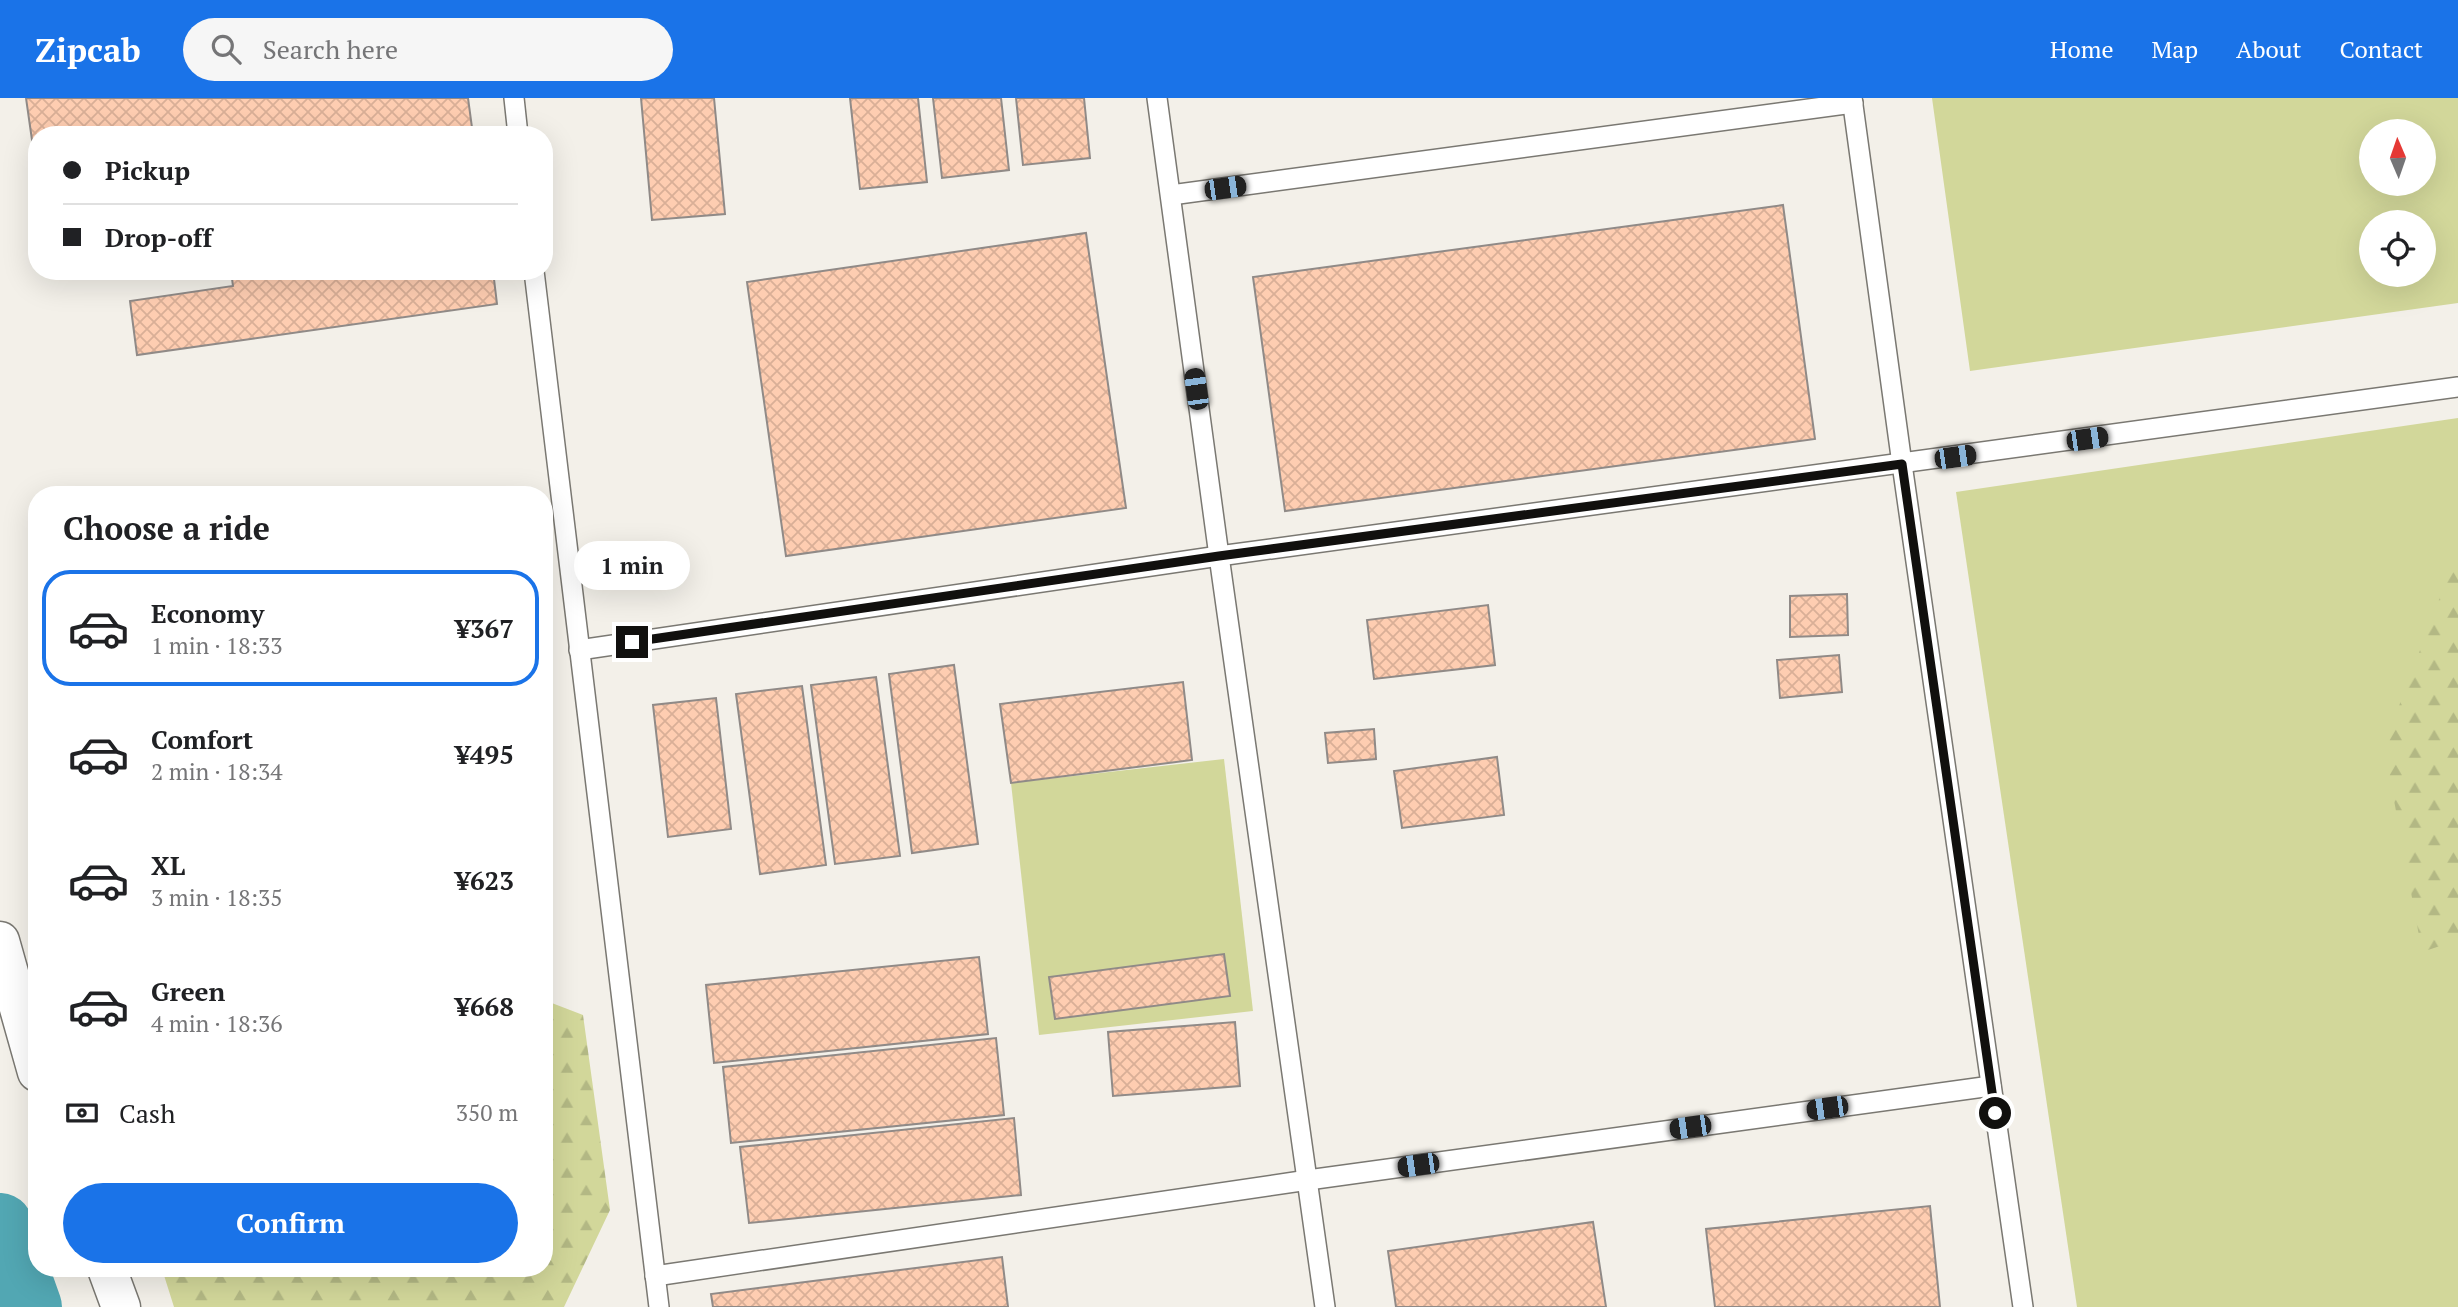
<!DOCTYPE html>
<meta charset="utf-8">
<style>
:root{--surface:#fff;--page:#f6f6f6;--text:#202124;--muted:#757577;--line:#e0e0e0;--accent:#1a73e8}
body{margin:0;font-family:"PT Serif",serif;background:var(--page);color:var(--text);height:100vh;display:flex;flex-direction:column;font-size:26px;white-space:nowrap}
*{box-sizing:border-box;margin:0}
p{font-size:23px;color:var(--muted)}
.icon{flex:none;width:38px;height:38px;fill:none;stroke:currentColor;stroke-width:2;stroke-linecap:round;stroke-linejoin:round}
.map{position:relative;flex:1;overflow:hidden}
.sheet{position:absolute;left:28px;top:388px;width:525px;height:791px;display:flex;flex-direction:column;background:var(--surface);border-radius:28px;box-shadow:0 7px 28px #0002}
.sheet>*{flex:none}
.top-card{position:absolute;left:28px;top:28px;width:525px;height:154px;border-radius:28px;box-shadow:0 7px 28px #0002;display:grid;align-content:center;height:154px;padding:0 35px;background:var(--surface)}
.needle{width:46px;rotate:358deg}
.tools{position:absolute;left:2359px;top:21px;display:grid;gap:14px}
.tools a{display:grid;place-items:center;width:77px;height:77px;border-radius:50%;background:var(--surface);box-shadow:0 7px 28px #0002;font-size:35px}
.end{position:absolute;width:32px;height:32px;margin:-16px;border:9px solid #11100e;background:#fff;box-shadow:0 0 0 4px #fff}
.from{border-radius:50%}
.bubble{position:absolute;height:49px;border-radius:24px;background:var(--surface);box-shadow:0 7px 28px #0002;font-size:23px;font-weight:800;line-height:49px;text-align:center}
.car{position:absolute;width:21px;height:42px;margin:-21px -10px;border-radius:9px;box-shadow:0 0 5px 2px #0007;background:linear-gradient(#222 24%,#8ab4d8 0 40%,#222 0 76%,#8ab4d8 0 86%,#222 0)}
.top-card b{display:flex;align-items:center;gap:24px;height:66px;font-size:26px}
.top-card b+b{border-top:2px solid var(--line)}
.top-card i{width:18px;height:18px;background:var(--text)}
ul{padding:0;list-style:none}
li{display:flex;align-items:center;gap:21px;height:116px;margin:0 14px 10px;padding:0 21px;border:4px solid transparent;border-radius:28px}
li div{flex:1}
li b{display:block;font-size:26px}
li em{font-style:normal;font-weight:800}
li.current{border-color:var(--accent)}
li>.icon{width:63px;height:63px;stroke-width:1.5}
h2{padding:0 35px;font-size:32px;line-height:84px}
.pay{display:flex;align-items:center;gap:18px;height:77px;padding:0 35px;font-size:26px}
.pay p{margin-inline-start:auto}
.cta{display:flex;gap:14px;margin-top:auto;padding:14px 35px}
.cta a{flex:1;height:80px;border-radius:42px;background:var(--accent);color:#fff;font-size:28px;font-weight:800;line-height:80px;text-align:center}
header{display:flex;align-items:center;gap:42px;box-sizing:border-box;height:98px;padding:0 35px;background:var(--accent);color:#fff}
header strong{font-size:33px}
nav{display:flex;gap:38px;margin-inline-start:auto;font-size:24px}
.search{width:490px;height:63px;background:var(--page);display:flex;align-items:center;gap:18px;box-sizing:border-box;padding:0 24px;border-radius:38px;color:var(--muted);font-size:26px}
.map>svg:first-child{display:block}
</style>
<header>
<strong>Zipcab</strong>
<div class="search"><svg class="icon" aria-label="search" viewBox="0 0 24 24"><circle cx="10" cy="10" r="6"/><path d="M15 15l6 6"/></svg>Search here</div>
<nav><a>Home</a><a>Map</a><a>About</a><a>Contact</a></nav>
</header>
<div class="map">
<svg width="2458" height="1209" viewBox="0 0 2458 1209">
<defs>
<pattern id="forest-firs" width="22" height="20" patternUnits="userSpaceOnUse" patternTransform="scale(1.75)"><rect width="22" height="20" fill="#d2d79a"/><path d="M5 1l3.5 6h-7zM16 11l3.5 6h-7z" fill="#b3b884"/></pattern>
<pattern id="building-cross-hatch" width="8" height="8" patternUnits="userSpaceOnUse" patternTransform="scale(1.75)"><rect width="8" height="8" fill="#fecdb1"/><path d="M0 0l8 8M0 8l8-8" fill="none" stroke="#d9af97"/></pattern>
</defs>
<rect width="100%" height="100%" fill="#f3f0e9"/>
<g fill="#d2d79a" fill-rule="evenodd">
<path d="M1932,0H2458V205L1970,273ZM2371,33H2424V86H2371ZM2371,124H2424V177H2371Z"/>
<polygon points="2458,320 2458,1209 2077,1209 1956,394"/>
<polygon points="1224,661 1253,913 1039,937 1011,685"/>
</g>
<g fill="url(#forest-firs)">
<polygon points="2458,451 2458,842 2422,854 2384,648"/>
<polygon points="544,902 583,917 610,1112 564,1209 174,1209 162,1171 544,1171"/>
</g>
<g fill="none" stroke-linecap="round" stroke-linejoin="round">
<polyline stroke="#52a7b3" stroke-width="66" points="0,1128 29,1209"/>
</g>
<g fill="url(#building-cross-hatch)" stroke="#908a87" stroke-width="2">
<polygon points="26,0 468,0 473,37 37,37 37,77"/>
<polygon points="641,0 714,0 725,116 652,122"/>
<polygon points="850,0 918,0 927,84 860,91"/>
<polygon points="933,0 1001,0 1009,72 942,80"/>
<polygon points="1016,0 1084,0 1090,60 1023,67"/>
<polygon points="1783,107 1815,341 1285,413 1253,179"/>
<polygon points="1086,135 1126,410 786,458 747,184"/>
<polygon points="231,173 493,173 497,206 137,257 130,203 233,188"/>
<polygon points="1847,496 1848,537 1790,539 1790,498"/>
<polygon points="1488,507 1495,567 1374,581 1367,522"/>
<polygon points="1839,557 1842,594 1780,600 1777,562"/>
<polygon points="954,567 978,746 912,755 889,576"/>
<polygon points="876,579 900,758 835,766 811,587"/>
<polygon points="1183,584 1192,662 1011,685 1000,606"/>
<polygon points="802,588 826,767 760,776 736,596"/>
<polygon points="716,600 731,731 668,739 653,607"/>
<polygon points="1374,631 1376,661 1328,665 1325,635"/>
<polygon points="1497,659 1504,717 1402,730 1394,673"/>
<polygon points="1224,856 1230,898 1055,921 1049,879"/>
<polygon points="979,859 988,936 714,965 706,887"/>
<polygon points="1235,924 1240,988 1113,998 1108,934"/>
<polygon points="996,940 1004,1017 731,1045 723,969"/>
<polygon points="1014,1020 1021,1097 749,1125 740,1049"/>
<polygon points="1930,1108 1940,1209 1715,1209 1706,1131"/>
<polygon points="1593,1124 1606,1209 1396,1209 1388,1153"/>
<polygon points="1002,1159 1008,1209 713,1209 711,1196"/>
</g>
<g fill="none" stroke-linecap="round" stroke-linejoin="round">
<defs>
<g id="lane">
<polyline points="514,0 518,37"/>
<polyline points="1157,0 1219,458 1325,1209"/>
<polyline points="1852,0 1902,366 2023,1209"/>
<polyline points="1171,97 1853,5"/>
<polyline points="534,173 659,1209"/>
<polyline points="579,552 1219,458 2458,289"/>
<polyline points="655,1178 1308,1082 1991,988"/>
</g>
<g id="street">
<polyline points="0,843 37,974"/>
<polyline points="107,1171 121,1209"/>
</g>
</defs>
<use href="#lane" stroke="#7a7872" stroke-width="22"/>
<use href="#street" stroke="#7a7872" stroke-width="41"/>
<use href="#lane" stroke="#fff" stroke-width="19"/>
<use href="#street" stroke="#fff" stroke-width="38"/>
</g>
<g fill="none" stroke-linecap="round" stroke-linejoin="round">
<polyline stroke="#11100e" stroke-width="9" points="632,544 1219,458 1902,366 1995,1015"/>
</g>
</svg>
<div class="tools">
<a><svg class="needle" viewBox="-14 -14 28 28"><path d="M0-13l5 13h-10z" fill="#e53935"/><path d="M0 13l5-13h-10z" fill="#757577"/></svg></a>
<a><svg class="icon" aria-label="locate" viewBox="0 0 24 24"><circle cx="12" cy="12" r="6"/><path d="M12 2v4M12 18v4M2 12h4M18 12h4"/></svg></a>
</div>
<i class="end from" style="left:1995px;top:1015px"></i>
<i class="end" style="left:632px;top:544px"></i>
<div class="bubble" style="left:574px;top:443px;width:116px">1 min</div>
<i class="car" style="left:1225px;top:90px;rotate:82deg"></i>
<i class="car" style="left:1196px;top:291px;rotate:352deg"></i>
<i class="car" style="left:2087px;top:341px;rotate:82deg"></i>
<i class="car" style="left:1955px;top:359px;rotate:82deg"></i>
<i class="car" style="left:1827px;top:1010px;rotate:262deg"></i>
<i class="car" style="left:1690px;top:1029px;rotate:262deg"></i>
<i class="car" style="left:1418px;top:1067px;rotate:262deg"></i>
<div class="top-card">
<b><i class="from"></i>Pickup</b>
<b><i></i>Drop-off</b>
</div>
<section class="sheet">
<h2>Choose a ride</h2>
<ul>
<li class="current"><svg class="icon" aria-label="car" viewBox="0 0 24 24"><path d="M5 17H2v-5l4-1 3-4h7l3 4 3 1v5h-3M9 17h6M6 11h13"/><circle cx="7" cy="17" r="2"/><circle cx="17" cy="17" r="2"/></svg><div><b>Economy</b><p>1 min · 18:33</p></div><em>¥367</em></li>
<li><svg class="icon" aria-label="car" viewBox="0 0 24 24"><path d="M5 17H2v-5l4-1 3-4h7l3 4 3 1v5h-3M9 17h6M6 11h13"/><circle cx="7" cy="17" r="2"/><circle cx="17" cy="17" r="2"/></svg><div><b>Comfort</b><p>2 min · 18:34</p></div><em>¥495</em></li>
<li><svg class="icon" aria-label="car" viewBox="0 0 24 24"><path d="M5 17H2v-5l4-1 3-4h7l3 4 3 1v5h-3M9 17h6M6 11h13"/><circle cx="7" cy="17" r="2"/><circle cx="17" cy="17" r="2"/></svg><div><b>XL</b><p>3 min · 18:35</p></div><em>¥623</em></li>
<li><svg class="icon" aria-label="car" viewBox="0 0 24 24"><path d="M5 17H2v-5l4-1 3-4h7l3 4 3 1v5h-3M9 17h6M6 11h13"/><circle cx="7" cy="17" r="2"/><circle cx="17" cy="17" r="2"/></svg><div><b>Green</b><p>4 min · 18:36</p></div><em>¥668</em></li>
</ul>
<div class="pay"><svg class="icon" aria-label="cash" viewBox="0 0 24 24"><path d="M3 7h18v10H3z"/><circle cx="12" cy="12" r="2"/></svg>Cash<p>350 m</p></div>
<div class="cta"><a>Confirm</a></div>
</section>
</div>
